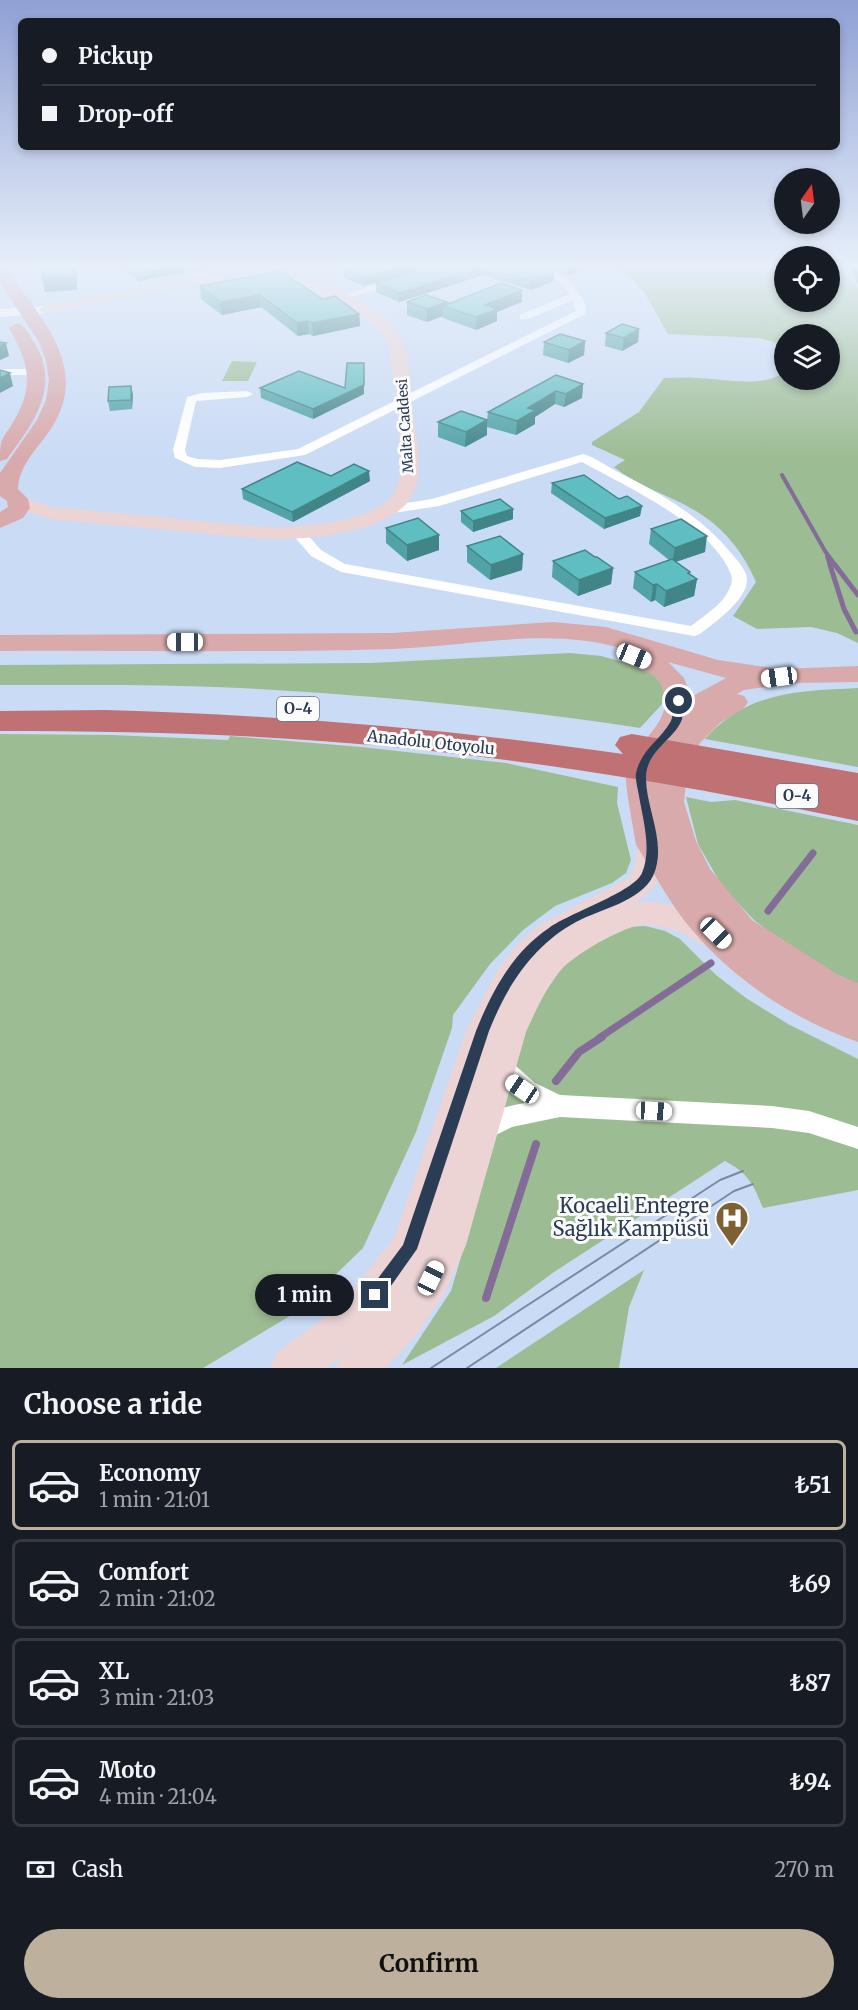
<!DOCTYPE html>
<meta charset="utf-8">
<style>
:root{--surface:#171b24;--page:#242831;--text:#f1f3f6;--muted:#9ea1a6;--line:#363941;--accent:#bdb19e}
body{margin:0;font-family:Merriweather,serif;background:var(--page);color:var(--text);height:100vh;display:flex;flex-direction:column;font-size:22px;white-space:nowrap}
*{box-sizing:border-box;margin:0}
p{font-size:20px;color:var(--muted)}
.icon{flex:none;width:33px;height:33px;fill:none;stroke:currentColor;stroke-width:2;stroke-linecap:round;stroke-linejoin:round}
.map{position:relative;height:1368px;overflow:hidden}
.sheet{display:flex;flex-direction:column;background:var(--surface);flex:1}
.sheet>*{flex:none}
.hud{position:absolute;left:18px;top:18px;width:822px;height:132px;border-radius:9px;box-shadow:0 3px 9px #0003;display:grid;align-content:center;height:132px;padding:0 24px;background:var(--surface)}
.needle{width:39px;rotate:14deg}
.controls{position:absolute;left:774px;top:168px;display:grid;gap:12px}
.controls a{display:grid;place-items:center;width:66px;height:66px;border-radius:50%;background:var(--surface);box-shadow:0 3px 9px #0003;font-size:30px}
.end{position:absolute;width:27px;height:27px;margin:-14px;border:8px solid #2b3c55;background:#fff;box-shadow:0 0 0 3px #fff}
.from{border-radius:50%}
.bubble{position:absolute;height:42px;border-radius:21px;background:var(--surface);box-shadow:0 3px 9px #0003;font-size:20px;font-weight:700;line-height:42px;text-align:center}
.car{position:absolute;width:18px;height:36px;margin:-18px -9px;border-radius:8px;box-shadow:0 0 4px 2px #0007;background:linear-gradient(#fff 24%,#345 0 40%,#fff 0 76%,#345 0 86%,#fff 0)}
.hud b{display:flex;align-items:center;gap:21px;height:57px;font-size:22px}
.hud b+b{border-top:2px solid var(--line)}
.hud i{width:15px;height:15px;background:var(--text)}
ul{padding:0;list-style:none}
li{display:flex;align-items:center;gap:18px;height:90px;margin:0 12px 9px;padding:0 12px;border:3px solid var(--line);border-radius:9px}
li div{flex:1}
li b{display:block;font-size:22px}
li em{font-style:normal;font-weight:700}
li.current{border-color:var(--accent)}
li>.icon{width:54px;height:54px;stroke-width:1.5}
h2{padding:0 24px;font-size:27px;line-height:72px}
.pay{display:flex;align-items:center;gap:15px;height:66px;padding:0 24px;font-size:22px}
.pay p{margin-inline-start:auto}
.cta{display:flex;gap:12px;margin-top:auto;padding:12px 24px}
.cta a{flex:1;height:69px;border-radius:36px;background:var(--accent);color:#111;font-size:24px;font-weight:700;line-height:69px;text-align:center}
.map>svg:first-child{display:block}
</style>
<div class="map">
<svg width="858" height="1368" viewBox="0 0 858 1368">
<rect width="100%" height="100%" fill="#cadbf5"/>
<g fill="#9cbc93">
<path d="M616,267H784V302H830V267H838L858,288V643L837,633L811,627L757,629L733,616L756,582C745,556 728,533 705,517C677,497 641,489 614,467L625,460L592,445V442L639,412L664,378C675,378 686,377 697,378C726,379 758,388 784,373V380H830V334H784V345L759,338L668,334C653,309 643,281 616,267Z"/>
<polygon points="232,361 257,362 248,381 222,381"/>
<path d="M570,653L601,656L649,669L668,692L663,703L640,728C508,708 375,695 241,688C161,684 80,685 0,685V665L371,663Z"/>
<path d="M858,688V767L705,739C747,691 799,691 858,688Z"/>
<polygon points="0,734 112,735 228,740 230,736 361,747 506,763 618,787 617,803 631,860 626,873 612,883 555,906 523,930 490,964 453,1015 452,1028 416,1132 363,1248 298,1311 203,1368 0,1368"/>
<polygon points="686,797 711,802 735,800 858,825 858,984 807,961 754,920 722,886 698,844"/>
<path d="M645,926L665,931L680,939L716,975L746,998L788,1024L858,1059V1190L763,1208C753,1184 749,1174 725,1161L554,1272L494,1316L402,1365L451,1291L494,1145L523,1024L563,966L594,944L629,927Z"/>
<polygon points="644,1270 629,1307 619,1368 496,1368"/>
</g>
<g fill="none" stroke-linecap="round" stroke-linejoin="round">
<g stroke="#846c99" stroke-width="4">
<polyline points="782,475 825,551 836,566"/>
<polyline points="827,556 830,566"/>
</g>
<g stroke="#846c99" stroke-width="5">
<polyline points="830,565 844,609 856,632"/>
<polyline points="835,565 858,595"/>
</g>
<g stroke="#846c99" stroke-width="7">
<polyline points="768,911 813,853"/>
<polyline points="599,1038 711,963"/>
</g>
<g stroke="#846c99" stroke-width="8">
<polyline points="556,1081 579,1052 602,1037"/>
<polyline points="486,1298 536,1144"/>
</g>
<g fill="#fff" fill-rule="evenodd">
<path d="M532,267C555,267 570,278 581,297C585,303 587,307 585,314L305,455L220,468L195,467L175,458L173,450L187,397L202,393L247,391L253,394L247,397L196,401L185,450L187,456L197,459L220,460L298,449L576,311L573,300L528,319H520V315L570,294L557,280Z"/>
<polygon points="396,278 399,279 399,283 342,300 337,297"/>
<polygon points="0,369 39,369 44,372 39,375 0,375"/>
<path d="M583,454C594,457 605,465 616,471C659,493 700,515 731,553C737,560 747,570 747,580C747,600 714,623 700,634L694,636L341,572L311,556L292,534L294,531H304L321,550L345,564L691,626C706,614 731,600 732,578C718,528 625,486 582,462L439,506L387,514L380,510L387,506L432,499Z"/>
<path d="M500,1056L508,1059L535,1083L560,1095L772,1106L809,1111L858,1127V1149L809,1133L772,1128L560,1117L512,1127L482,1142L473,1139L470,1131C478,1113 507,1106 525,1103C510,1094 496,1082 488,1066L492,1059Z"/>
</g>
<polygon fill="#fff" fill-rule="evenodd" points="45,306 51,310 49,313 0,317 0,309"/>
<g fill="#ecd4d5" fill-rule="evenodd">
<polygon points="244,267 270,267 263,271 45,314 38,310 45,306"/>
<path d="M283,267H298C326,289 372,299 394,327C411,347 409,381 412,406C415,432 423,462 416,487C402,535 304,540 264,539L51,519L13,507L10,503L13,499L20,497L53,507L264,527C297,528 378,524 396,490C407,468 392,374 389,345C367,301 311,301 283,267Z"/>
<path d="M652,835L662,838C676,862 655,891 635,903C657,897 716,915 727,936L723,944C700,952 696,936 676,931C666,928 650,923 640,925C619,929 573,955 560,971C545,990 536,1010 526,1032L466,1245L445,1292L417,1334L386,1368H336L341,1357L327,1368H270L276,1353L340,1306L394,1238L466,1031L498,969L516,946L538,926L627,879C639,867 634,852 642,838Z"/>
</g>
<g fill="#d9aaab" fill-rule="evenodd">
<path d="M0,267L5,269C43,319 93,371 48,433C35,451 19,466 18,489L28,499L30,508L23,518L0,528V512L8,507L7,501L0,496V473L37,420L46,400L49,380L46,361L39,342L0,283Z"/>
<path d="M17,323C26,325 30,336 35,344C61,387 33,424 7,459L0,461C0,435 3,440 15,419C35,384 28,361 9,328Z"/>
<path d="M553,622L606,627L718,660L779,669L858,666V682L793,683L744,690L737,694L744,696L748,702L744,708L720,723L700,743L688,763L684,802L696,841L710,869L752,920L840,976L858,983V1042C795,1020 735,981 692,930C672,907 657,878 641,853L636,845C634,829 625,789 626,776C631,740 679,724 661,685C654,668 629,670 620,656L627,650C551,626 470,646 392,649C261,653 130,650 0,651V635L392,633ZM668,662L726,678L691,697L684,678Z"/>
</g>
<path fill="#bf7173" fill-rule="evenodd" d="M106,710C280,715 451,729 623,754L615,745L620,737L632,734L858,773V821C681,784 502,754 321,741C214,733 107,731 0,731V711Z"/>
<g stroke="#798aa3" stroke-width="2">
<polyline points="431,1368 720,1180 743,1171"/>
<polyline points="467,1368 734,1191 753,1184"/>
</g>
</g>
<g fill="#51a3a6">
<polygon points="122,267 213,267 138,281"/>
<polygon points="428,267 364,286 344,278 344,269"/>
<polygon points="429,267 588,267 566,276 555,269 544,267 554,272 554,281 531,290 483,275 399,302 376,292 376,283"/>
<polygon points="850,267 858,267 858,283 857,283"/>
<polygon points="200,286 322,299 359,314 360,326 313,336 309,334 298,336 261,307 222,315 201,299"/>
<polygon points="407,302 447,304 522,302 497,312 497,321 476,330 443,318 443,316 427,322 407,315"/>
<polygon points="639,329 638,342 622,351 605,346 606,333"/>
<polygon points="585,341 584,355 568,363 543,355 544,342"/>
<polygon points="364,363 364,394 313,419 261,398 260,388 345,388"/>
<polygon points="556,375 583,384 582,398 564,407 555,404 535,417 535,424 516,435 487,427 487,435 465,447 438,437 438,422 487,420 488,412"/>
<polygon points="131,386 133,395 132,409 110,411 108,401"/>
<polygon points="331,476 370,481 293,522 243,499 242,489"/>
<polygon points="552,483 619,499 642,506 640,516 604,529 551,493"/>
<polygon points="461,511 513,519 473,532 461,522"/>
<polygon points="386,528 439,550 407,561 386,543"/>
<polygon points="651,529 705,552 676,562 690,572 690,574 697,579 694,596 664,607 655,600 651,602 633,588 635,572 669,560 649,544"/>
<polygon points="467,546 523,554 522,570 490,580 467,562"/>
<polygon points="553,561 613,568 611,584 578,596 552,577"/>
</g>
<g fill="#428587">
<polygon points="74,267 75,267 77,273 77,290 45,292 42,277"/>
<polygon points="172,267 213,267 138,281 137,273"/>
<polygon points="400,267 428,267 364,286 364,278"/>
<polygon points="483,267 483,275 399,302 399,293"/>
<polygon points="567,267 588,267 566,276"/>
<polygon points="554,272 554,281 531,290 531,281"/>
<polygon points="522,290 522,302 497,312 497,321 476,330 476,317 485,305"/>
<polygon points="260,295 261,307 222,315 220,302"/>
<polygon points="447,302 447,307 443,306 443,316 427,322 427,309"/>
<polygon points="359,314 360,326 313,336 312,323"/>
<polygon points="308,321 309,334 298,336 297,323"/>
<polygon points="639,329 638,342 622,351 624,338"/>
<polygon points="585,341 584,355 568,363 569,350"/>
<polygon points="6,343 9,356 0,360 0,346"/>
<polygon points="364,363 364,394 313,419 313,409 364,385"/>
<polygon points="10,373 13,386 0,393 0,378"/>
<polygon points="583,384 582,398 564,407 566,394"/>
<polygon points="131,386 133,395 132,409 131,400"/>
<polygon points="556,391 555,404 535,417 535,424 516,435 517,421 528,408"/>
<polygon points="487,420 487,435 465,447 466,432"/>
<polygon points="369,471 370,481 293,522 292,512"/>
<polygon points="642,506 640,516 604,529 605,518"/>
<polygon points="513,509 513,519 473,532 473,521"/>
<polygon points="439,535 439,550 407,561 407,545"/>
<polygon points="707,536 705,552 672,563 675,548"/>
<polygon points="523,554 522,570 490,580 491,565"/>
<polygon points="613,568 611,584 578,596 579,580"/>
<polygon points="690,572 688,583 697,579 694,596 664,607 666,591 688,573"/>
<polygon points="657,584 655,600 651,602 653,585"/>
</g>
<g fill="#5ebec1" stroke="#428587" stroke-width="1.5">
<polygon points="43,267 74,267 74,274 42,277"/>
<polygon points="129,267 172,267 137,273"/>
<polygon points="351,267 400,267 364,278 344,269"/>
<polygon points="429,267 483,267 399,293 376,283"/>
<polygon points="483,267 503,267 499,271 511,267 544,267 554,272 531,281"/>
<polygon points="854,267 858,267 858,275"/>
<polygon points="281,271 322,299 335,296 359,314 312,323 308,321 297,323 260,295 220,302 200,286"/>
<polygon points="501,283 522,290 485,305 498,309 476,317 443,306"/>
<polygon points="426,295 447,302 427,309 407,302"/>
<polygon points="622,324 639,329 624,338 606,333"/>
<polygon points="560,334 585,341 569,350 544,342"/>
<polygon points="0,342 6,343 0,346"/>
<polygon points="347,363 364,363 364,385 313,409 260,388 299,371 345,388"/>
<polygon points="0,370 10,373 0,378"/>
<polygon points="556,375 583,384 566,394 556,391 528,408 536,410 517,421 488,412"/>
<polygon points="131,386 131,400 108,401 109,387"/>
<polygon points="461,411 487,420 466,432 438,422"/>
<polygon points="297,462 331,476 354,464 369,471 292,512 242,489"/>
<polygon points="584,475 619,499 627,496 642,506 605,518 552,483"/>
<polygon points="500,499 513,509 473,521 461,511"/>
<polygon points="418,518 439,535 407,545 386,528"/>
<polygon points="681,519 707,536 675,548 651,529"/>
<polygon points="500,536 523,554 491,565 467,546"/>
<polygon points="585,550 595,557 597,557 613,568 579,580 553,561"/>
<polygon points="672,559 690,572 688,573 697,579 666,591 657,584 653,585 635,572"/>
</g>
<linearGradient id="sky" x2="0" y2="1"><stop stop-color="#8fa0d4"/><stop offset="0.58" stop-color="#e7effa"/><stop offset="1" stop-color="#e7effa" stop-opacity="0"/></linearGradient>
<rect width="858" height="458" fill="url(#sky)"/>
<path fill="#2b3c55" d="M675,698L684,701C683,706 683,713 682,719C676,738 647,750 646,776C645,808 668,843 653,876C640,902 600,909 576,922C532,946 507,986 489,1031L417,1249L381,1300L375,1303L370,1300L367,1295L370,1289L403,1245L476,1031C492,991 512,953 549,928C569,913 634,892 642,873C652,849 643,820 639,796C638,789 635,780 636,773C642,748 660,741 671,721C674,714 672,705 675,698Z"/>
<defs>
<symbol id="hospital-pin" viewBox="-11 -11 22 30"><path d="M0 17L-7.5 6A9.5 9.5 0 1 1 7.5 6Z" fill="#7d6133" stroke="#fbfbfb"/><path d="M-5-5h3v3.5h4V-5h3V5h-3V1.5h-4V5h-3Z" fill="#fff"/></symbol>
</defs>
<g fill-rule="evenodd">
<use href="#hospital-pin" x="713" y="1199" width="38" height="52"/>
</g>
<g text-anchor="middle" stroke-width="6" stroke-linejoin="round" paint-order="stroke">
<g font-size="14" fill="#2b3c55" stroke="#fbfbfb">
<text transform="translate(405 426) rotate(-94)" y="5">Malta Caddesi</text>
</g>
<g fill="#fbfbfb" stroke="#697587" stroke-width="1.5">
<rect x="277" y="697" width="42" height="24" rx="4.5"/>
<rect x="776" y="784" width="42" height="24" rx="4.5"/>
</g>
<g font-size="15" font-weight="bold" fill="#2b3c55">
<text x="298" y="714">O-4</text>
<text x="797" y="801">O-4</text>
</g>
<g font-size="16" fill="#2b3c55" stroke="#fbfbfb">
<text transform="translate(431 742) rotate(6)" y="6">Anadolu Otoyolu</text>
</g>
<g font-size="20" fill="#2b3c55" stroke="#fbfbfb" text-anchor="end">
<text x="709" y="1213">Kocaeli Entegre<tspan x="709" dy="23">Sağlık Kampüsü</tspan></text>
</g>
</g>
</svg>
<div class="controls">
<a><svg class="needle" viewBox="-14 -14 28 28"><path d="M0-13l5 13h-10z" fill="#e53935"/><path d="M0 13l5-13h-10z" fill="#9ea1a6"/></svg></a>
<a><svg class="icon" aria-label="locate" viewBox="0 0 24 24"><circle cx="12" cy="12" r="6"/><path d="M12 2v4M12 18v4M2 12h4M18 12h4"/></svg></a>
<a><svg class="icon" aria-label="layers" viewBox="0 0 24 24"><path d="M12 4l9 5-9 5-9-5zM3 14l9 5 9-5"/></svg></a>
</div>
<i class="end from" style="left:679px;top:701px"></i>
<i class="end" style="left:375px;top:1295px"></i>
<div class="bubble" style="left:255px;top:1274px;width:99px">1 min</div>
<i class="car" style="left:185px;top:642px;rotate:270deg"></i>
<i class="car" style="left:634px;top:656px;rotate:112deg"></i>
<i class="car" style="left:779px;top:677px;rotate:262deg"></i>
<i class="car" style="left:716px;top:933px;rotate:135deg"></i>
<i class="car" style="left:522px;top:1089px;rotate:304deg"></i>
<i class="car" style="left:654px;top:1111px;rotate:93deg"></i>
<i class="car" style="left:431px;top:1278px;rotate:26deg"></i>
<div class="hud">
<b><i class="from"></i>Pickup</b>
<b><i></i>Drop-off</b>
</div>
</div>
<section class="sheet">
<h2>Choose a ride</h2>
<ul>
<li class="current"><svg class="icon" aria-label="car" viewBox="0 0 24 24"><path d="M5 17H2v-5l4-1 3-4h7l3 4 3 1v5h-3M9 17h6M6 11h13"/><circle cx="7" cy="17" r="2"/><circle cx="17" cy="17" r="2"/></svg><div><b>Economy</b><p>1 min · 21:01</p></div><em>₺51</em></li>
<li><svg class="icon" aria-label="car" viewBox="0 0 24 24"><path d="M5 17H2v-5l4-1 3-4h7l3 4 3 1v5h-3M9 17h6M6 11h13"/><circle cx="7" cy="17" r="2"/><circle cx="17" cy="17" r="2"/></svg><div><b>Comfort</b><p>2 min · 21:02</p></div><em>₺69</em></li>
<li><svg class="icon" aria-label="car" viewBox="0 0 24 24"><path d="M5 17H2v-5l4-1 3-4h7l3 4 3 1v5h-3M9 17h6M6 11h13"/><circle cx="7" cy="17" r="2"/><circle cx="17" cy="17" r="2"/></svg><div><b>XL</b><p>3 min · 21:03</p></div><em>₺87</em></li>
<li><svg class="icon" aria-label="car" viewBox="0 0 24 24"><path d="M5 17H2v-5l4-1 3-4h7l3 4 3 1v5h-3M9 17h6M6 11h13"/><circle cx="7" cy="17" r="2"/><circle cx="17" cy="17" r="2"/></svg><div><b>Moto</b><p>4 min · 21:04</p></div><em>₺94</em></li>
</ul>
<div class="pay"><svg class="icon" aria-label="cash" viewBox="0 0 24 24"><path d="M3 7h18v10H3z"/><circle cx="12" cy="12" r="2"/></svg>Cash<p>270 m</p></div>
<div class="cta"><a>Confirm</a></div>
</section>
